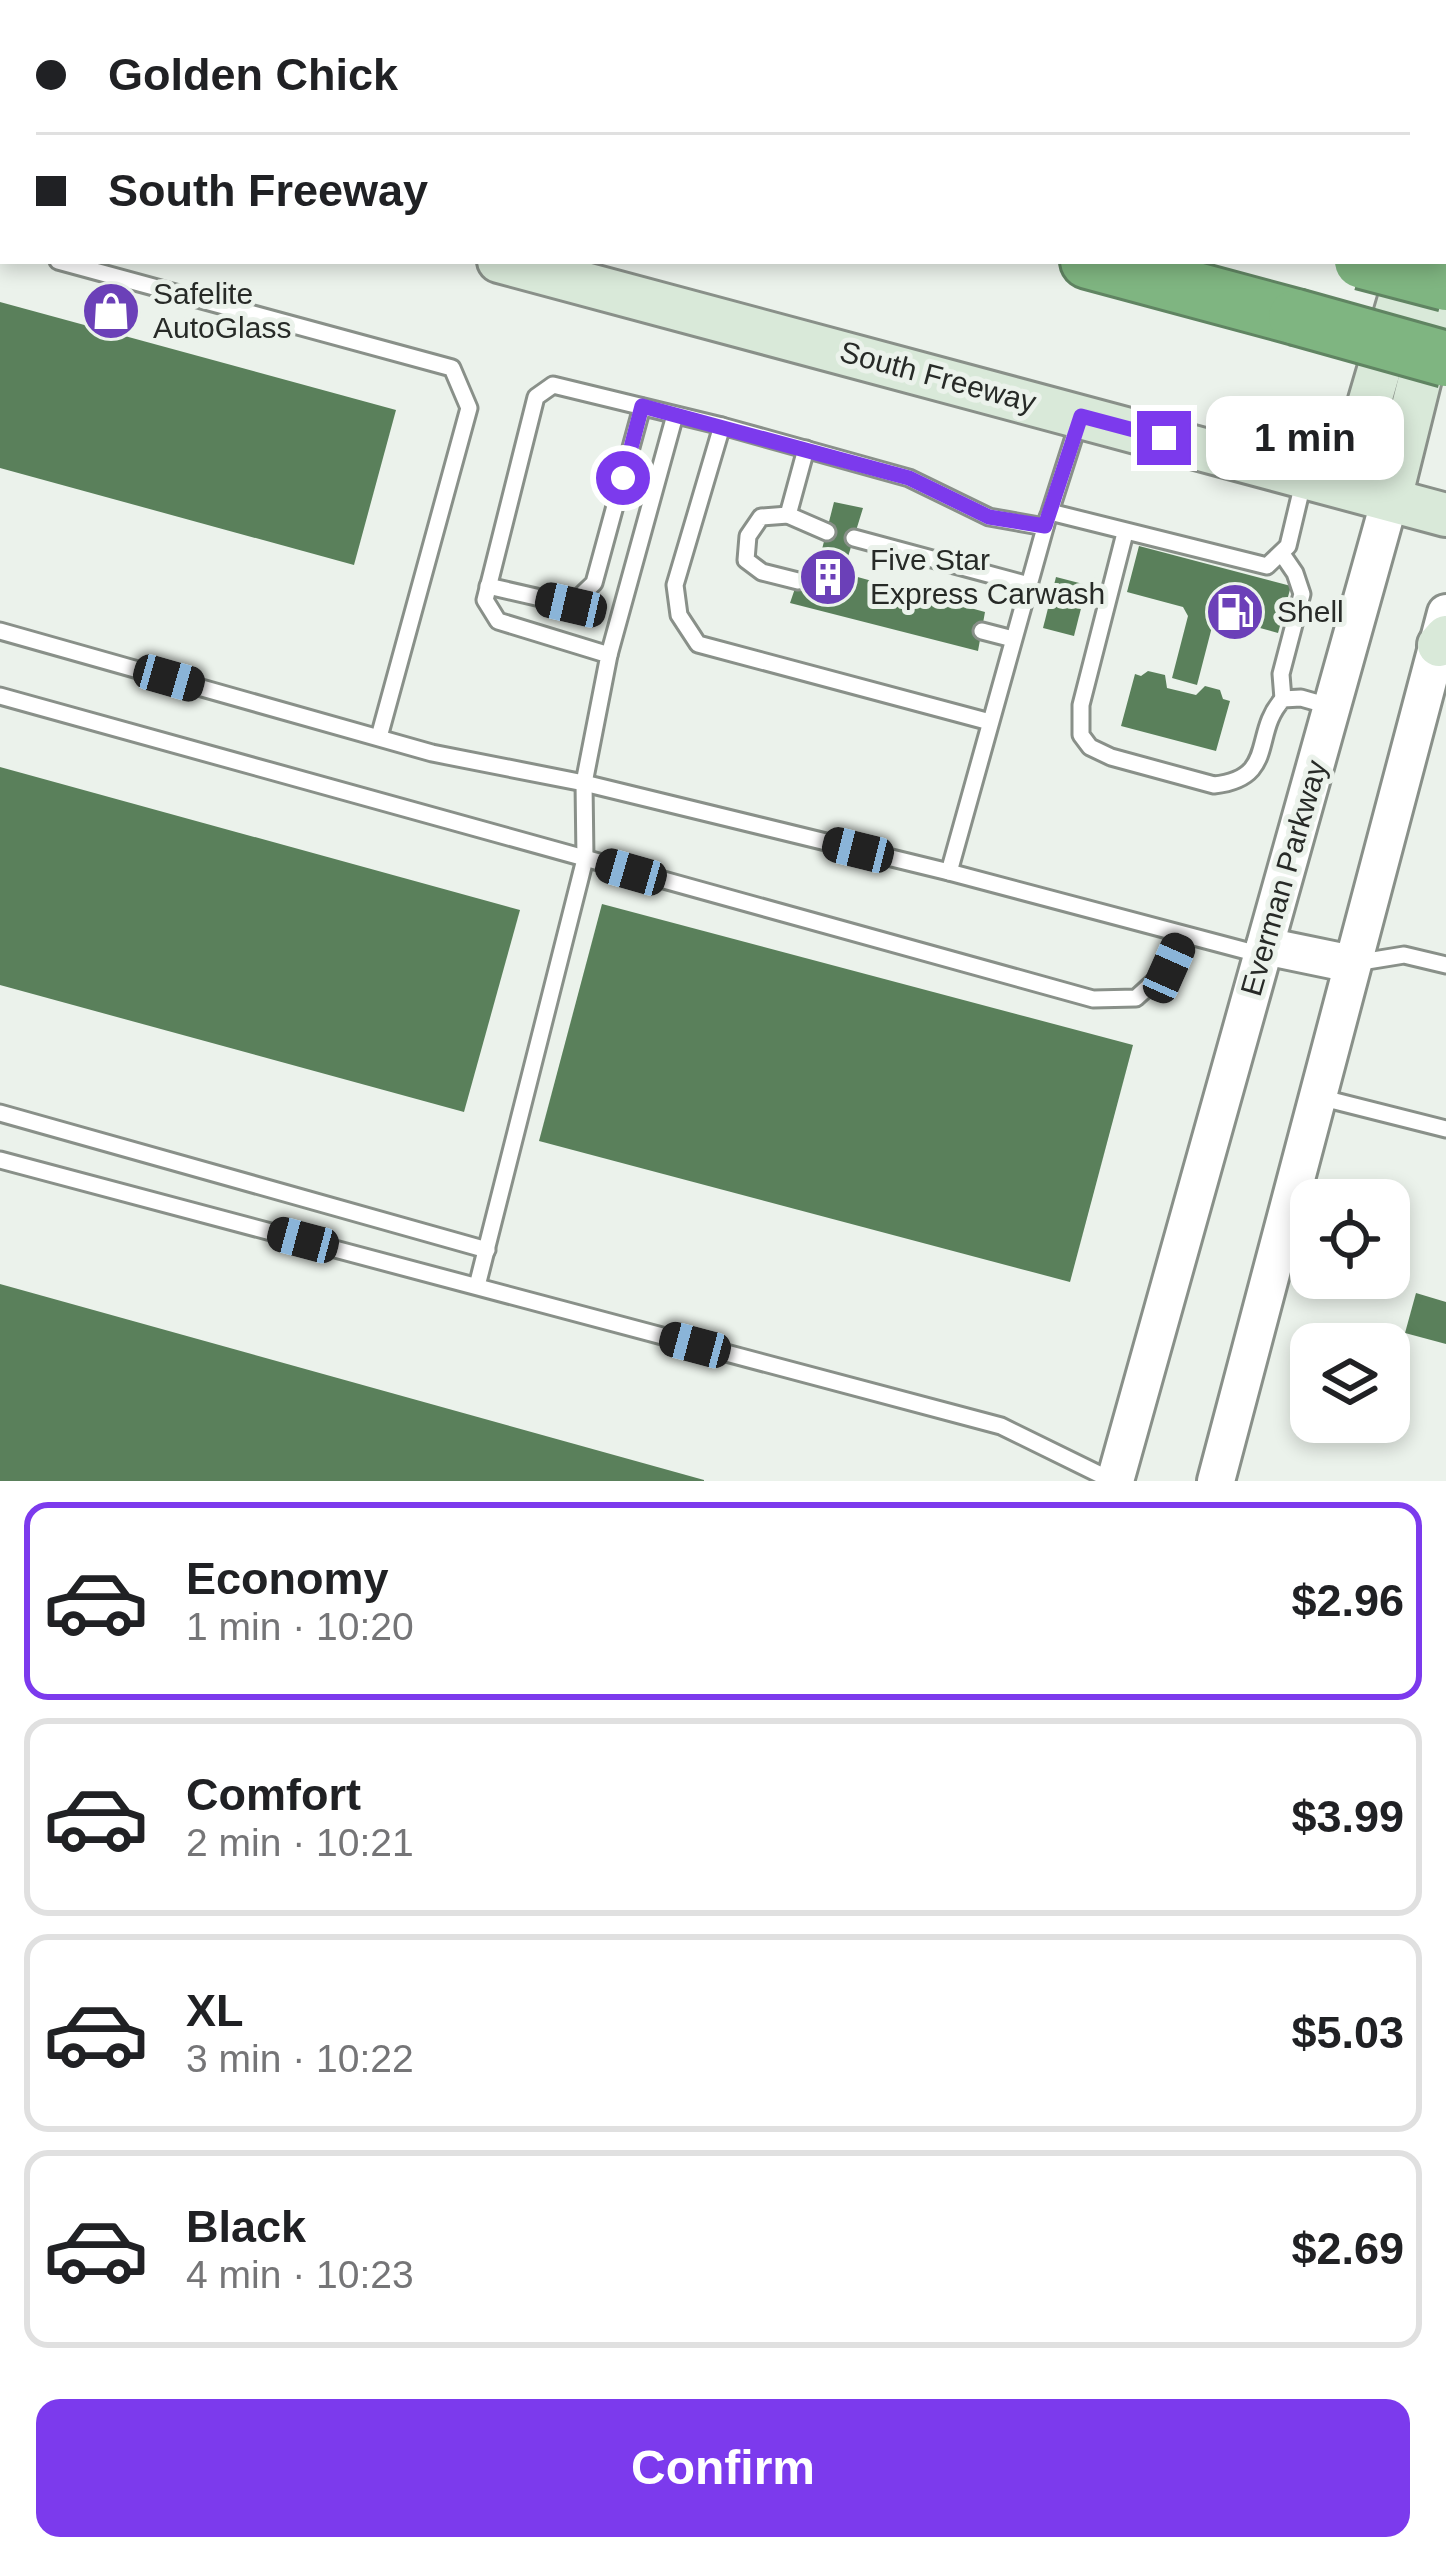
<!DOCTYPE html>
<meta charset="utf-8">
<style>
:root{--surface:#fff;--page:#f2f2f2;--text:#202124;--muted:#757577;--line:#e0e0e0;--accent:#7c3aed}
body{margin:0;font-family:Helvetica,sans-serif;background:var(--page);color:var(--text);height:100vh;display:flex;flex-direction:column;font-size:45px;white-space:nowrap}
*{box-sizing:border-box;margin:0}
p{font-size:39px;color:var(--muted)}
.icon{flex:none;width:66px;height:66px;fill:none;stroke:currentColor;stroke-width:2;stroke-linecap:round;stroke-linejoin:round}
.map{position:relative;height:1481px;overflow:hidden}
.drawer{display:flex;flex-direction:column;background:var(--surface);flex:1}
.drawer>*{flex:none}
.top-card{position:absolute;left:0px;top:0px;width:1446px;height:264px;box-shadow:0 6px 18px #0003;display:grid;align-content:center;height:264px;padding:0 36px;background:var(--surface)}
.tools{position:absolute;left:1290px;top:1179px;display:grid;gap:24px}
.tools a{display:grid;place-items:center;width:120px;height:120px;border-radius:24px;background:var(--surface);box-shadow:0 6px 18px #0003;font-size:60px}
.end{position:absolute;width:54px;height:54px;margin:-27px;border:15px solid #7c3aed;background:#fff;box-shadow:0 0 0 6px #fff}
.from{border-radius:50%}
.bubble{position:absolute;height:84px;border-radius:24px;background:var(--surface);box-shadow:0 6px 18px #0003;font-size:39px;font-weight:700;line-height:84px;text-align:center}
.car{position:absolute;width:36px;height:72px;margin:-36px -18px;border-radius:15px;box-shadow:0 0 9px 3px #0007;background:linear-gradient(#222 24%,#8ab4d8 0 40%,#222 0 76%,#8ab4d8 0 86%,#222 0)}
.top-card b{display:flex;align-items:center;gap:42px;height:114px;font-size:45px}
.top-card b+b{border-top:3px solid var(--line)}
.top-card i{width:30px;height:30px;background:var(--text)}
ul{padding:21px 0 0;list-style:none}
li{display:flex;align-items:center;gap:36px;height:198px;margin:0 24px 18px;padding:0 12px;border:6px solid var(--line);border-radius:24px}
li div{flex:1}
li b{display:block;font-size:45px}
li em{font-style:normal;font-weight:700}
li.on{border-color:var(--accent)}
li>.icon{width:108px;height:108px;stroke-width:1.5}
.button{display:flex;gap:24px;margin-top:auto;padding:24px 36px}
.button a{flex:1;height:138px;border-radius:24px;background:var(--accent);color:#fff;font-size:48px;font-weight:700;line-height:138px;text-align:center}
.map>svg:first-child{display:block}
</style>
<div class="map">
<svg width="1446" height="1481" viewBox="0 0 1446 1481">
<rect width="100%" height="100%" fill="#ebf2eb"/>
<g fill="#5a805b">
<polygon points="0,302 396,410 354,565 0,468"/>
<polygon points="834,502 863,508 843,573 985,612 978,651 790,603 804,562 818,565"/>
<polygon points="1139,546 1291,586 1278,633 1223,618 1213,623 1197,685 1172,678 1188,616 1183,607 1127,592"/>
<polygon points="1056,577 1087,585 1074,636 1043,628"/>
<polygon points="1148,671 1165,675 1167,688 1196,695 1205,686 1220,690 1223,699 1230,701 1216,751 1121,726 1135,674 1141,676"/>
<polygon points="0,767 520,910 464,1112 0,985"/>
<polygon points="602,904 1133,1045 1070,1282 539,1141"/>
<polygon points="0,1284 704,1480 704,1481 0,1481"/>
<polygon points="1416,1293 1446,1302 1446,1344 1405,1333"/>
</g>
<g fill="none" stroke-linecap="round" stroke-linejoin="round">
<defs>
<g id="service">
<polyline points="1036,3 1037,0"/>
<polyline points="1074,3 1075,0"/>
<polyline points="0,245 3,246"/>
<polyline points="58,261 452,368 469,408 379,737"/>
<polyline points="1080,418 1050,512 1267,566 1288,546 1304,479"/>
<polyline points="788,515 806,449"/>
<path d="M1125,533L1081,705V735L1090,747L1111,757L1214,785C1278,778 1251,733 1283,699L1301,698L1329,706"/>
<polyline points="854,538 1029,585"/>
<polyline points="1282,554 1295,573 1302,594 1281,674 1283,699"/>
<polyline points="798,581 762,572 746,560 748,536 761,517 788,515 827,532"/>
<polyline points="488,586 571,605 594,583 642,407"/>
<polyline points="0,631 432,753 584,783 949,872 1262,955"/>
<polyline points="982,631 1013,639"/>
<polyline points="609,655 675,415"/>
<polyline points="0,696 1093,999 1136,998 1169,968 1184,935"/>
<polyline points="990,722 698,644 679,615 675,585 722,426 909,478 989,517 1045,527"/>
<polyline points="949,872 1048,517"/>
<polyline points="1355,963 1404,955 1446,965"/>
<polyline points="1315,1096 1446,1129"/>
<polyline points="0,1113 487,1250"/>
<polyline points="0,1160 1001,1426 1113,1481"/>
<polyline points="477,1286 585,859 584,783 609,655 498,621 485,600 536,397 553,385 722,426"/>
</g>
<g id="tertiary">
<polyline points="1265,946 1352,964"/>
<polyline points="1115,1481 1390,499"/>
<polyline points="1216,1481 1446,613"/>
</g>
<g id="secondary">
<polyline points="944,0 956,3"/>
<polyline points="0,117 3,118"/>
<polyline points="1443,132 1446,133"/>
<polyline points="499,261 1446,515"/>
<polyline points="1261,451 1297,452 1338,443 1364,421 1411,261"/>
<polyline points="1390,499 1446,274"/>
<polyline points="1439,645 1446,637"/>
</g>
<g id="motorway">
<polyline points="108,0 120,3"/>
<polyline points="404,0 415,3"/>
<polyline points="0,70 3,71"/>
<polyline points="1088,261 1296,317"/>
</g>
</defs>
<use href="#service" stroke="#899089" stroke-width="21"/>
<use href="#tertiary" stroke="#899089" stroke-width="42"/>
<use href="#secondary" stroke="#899089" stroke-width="48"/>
<use href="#motorway" stroke="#608462" stroke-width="60"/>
<use href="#service" stroke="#fff" stroke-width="15"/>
<use href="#tertiary" stroke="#fff" stroke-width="36"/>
<use href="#secondary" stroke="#d9e9d9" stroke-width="42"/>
<use href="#motorway" stroke="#7fb581" stroke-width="54"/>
<defs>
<g id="motorway-bridge">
<polyline points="1362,261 1446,283"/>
<polyline points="1296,317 1446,359"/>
</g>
</defs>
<use href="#motorway-bridge" stroke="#608462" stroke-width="60" stroke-linecap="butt"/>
<use href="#motorway-bridge" stroke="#7fb581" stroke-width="54"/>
</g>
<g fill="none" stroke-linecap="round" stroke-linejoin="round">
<polyline stroke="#7c3aed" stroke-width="15" points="623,478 642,406 909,478 989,517 1045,526 1081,416 1164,438"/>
</g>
<defs>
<symbol id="shop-disc" viewBox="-11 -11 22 22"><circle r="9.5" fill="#6b40b8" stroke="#ebf2eb"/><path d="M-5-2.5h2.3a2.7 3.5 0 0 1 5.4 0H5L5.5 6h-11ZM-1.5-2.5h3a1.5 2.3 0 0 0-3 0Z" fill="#fff"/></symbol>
<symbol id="building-disc" viewBox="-11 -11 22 22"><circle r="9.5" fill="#6b40b8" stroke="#ebf2eb"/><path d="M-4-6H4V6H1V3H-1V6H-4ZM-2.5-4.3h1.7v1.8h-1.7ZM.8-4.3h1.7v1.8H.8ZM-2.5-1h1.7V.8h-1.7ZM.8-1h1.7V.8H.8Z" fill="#fff"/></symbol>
<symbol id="fuel-disc" viewBox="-11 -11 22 22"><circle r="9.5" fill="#6b40b8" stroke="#ebf2eb"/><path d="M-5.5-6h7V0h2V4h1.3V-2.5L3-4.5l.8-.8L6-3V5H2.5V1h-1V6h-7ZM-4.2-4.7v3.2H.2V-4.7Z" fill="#fff"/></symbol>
</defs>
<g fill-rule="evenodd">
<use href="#shop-disc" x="78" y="278" width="66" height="66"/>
<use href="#building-disc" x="795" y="544" width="66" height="66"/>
<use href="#fuel-disc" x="1202" y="579" width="66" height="66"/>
</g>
<g text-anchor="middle" stroke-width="10" stroke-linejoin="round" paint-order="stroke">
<g font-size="30" fill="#272a27" stroke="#ebf2eb" text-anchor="start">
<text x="153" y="304">Safelite<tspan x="153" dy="34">AutoGlass</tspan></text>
<text x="870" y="570">Five Star<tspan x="870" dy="34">Express Carwash</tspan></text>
<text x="1277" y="622">Shell</text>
</g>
<g font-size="30" fill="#272a27" stroke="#ebf2eb">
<text transform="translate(938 377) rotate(15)" y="10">South Freeway</text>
<text transform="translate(1284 878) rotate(-74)" y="10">Everman Parkway</text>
</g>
</g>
</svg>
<div class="tools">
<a><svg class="icon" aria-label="locate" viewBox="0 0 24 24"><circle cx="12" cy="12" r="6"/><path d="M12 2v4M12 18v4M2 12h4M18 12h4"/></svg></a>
<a><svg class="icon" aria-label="layers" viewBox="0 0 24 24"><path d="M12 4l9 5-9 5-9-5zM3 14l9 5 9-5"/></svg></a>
</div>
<i class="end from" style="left:623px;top:478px"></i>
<i class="end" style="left:1164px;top:438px"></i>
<div class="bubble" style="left:1206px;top:396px;width:198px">1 min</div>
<i class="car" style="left:571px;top:605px;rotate:283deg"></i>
<i class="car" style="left:169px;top:678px;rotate:106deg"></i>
<i class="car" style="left:858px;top:850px;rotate:284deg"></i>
<i class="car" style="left:631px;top:872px;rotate:286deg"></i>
<i class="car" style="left:1169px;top:968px;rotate:24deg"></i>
<i class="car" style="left:303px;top:1240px;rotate:285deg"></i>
<i class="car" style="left:695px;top:1345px;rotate:285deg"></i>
<div class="top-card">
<b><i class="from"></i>Golden Chick</b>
<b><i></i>South Freeway</b>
</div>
</div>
<section class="drawer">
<ul>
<li class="on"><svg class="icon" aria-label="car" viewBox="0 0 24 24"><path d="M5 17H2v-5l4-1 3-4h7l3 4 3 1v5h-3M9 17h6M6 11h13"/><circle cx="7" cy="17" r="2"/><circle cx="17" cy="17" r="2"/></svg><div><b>Economy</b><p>1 min · 10:20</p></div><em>$2.96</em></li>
<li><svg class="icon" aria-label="car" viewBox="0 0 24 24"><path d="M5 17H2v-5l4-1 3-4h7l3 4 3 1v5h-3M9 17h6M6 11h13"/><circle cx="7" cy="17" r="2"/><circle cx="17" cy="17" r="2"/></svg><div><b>Comfort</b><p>2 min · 10:21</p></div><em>$3.99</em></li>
<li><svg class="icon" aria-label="car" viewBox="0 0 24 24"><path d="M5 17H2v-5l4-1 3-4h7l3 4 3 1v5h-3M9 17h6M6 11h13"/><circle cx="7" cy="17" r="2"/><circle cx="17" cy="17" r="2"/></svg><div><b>XL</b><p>3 min · 10:22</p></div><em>$5.03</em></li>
<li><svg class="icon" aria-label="car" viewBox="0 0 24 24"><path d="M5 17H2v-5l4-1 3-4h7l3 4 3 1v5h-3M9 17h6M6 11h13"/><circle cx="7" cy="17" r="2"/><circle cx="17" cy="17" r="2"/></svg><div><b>Black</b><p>4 min · 10:23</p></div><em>$2.69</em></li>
</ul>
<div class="button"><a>Confirm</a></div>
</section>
